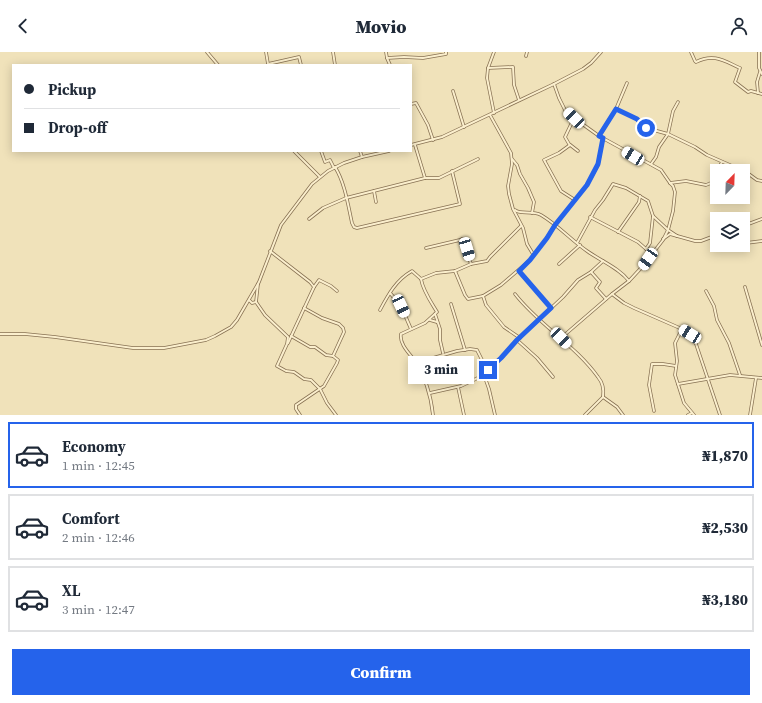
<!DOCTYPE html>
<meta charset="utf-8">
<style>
:root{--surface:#fff;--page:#f6f6f7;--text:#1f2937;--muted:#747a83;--line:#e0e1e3;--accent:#2563eb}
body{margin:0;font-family:"Source Serif 4",serif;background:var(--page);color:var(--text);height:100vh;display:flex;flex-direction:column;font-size:15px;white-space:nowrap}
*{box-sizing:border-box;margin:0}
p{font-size:13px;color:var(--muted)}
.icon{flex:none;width:22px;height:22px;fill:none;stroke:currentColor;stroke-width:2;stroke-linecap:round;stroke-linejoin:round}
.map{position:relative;height:363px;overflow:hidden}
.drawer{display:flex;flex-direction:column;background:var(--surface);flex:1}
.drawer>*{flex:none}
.hud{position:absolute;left:12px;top:12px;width:400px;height:88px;border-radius:0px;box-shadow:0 2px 10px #0003;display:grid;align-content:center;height:88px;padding:0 12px;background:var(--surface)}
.needle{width:26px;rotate:23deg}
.tools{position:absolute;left:710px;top:112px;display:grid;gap:8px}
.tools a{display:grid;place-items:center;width:40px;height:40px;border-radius:0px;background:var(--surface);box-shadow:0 2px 10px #0003;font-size:20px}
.end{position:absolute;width:18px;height:18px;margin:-9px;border:5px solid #2563eb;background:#fff;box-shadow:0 0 0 2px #fff}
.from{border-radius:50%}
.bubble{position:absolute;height:28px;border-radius:0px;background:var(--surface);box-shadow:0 2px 10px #0003;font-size:13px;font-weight:800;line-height:28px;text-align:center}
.car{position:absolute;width:12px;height:24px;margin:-12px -6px;border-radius:5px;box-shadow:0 0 3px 1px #0007;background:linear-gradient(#fff 24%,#345 0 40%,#fff 0 76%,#345 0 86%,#fff 0)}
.hud b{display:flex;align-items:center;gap:14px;height:38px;font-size:15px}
.hud b+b{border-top:1px solid var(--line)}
.hud i{width:10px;height:10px;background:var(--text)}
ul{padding:7px 0 0;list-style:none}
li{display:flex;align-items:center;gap:12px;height:66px;margin:0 8px 6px;padding:0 4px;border:2px solid var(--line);border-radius:0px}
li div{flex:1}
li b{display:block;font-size:15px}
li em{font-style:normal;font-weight:800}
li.selected{border-color:var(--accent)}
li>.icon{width:36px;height:36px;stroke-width:1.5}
.primary-button{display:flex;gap:8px;margin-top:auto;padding:8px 12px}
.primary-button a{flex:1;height:46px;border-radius:0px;background:var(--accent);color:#fff;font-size:16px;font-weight:800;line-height:46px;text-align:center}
header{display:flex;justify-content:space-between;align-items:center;height:52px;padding:0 12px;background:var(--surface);font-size:18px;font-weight:800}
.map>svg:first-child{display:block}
</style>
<header><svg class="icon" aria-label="back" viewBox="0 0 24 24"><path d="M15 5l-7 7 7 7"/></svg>Movio<svg class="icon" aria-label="person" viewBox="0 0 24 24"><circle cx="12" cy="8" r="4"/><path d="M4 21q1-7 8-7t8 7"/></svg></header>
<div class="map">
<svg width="762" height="363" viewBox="0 0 762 363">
<rect width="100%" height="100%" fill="#f0e2ba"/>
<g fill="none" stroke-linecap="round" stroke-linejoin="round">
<defs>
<g id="street">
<polyline points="207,0 218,13"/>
<polyline points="266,0 268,12"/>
<polyline points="333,0 335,13"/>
<polyline points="386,0 387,6"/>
<polyline points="494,0 488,16 487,26 494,61"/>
<path d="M691,0L695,9L696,10C714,1 724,9 740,16L735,30L748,40L751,39L762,42"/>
<polyline points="759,0 759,16 762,22"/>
<polyline points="526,4 527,0"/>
<polyline points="268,12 299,5 301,13"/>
<polyline points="390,13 387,6 404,5 423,6 446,2 446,0"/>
<polyline points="488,16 513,15 514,33 519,48"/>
<polyline points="554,32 559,46 565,58 574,66 599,84 661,118 670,131 673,134 675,140 673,159 668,178 663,188 642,215 629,229 612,242 561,286"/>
<polyline points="453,39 464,75"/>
<polyline points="758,41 757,30 760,20"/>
<polyline points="411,52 416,51 428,73 433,88"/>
<polyline points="616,57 637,67 646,76 668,82 695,95 707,103 746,120 757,128 762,129"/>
<polyline points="490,63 511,101 512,112 508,134 509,142 513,157 523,176 527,192 533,202"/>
<polyline points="574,66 565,85 569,92 578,99"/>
<polyline points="599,84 616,57 627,31"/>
<polyline points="411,93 442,85 554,32 583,17 591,11 601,0"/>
<polyline points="415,93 425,126"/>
<polyline points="570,93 559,101 544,108 561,139 575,148"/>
<polyline points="294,99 320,125"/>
<polyline points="321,99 325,110 330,108 334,116"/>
<polyline points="360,99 362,105"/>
<polyline points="512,107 517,113 520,122 528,136 534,150 532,161"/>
<polyline points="651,112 656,105 659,95 668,82 673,59 678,50"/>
<path d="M335,115C345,131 348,153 352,171L354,175L357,176L460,152L452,119"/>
<polyline points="717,119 722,110"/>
<polyline points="670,131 686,129 706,133 711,131 717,120"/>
<polyline points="374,139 376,150"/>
<path d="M515,158C520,163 532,158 541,163C558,173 571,188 587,199C601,209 619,216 629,229"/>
<polyline points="590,165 638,190 646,197 653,199"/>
<polyline points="309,167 323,156 346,146 425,126 439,126 478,107"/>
<polyline points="743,174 762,167"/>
<polyline points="618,180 639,150 640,144"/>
<polyline points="462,187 471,212"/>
<polyline points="663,187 670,182 695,189 701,189 717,183"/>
<polyline points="577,191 595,158 603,148 613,132 626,136 648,149 653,164 668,178 677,184"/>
<polyline points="746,191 762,189"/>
<polyline points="426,196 464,187"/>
<polyline points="646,197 650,191 653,164"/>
<polyline points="270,199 310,230 314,235 288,291"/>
<polyline points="559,212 580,193"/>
<polyline points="455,219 465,243 468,247 483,244 501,233 530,208 547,186 555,173 587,133 598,113 603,86"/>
<polyline points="519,219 551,256"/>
<polyline points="591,220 600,230 596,236 606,247"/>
<polyline points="314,235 319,228 331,234 337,239"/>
<polyline points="745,235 762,293"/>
<polyline points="706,239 714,254 717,268 729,291 740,323"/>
<polyline points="390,241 401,254 411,277"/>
<path d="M515,242C539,273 575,293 598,325C603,331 604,338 603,345"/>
<polyline points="612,242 624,251 634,256 682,277 691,282 696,292 720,363"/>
<polyline points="483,244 486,253 504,275 520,286"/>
<polyline points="249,248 252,251 256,250 265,263 288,285 287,292 277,314 286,319 294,320 304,327 311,328 320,337 327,351 336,363"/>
<polyline points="256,250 258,232"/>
<polyline points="451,252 465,298"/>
<path d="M380,258C388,243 396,228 412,219L421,227"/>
<polyline points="435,262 440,277 440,288 443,301"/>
<polyline points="430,268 437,270"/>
<polyline points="682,277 675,291 677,309 675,323 684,351 694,363"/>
<polyline points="0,282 25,282 55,285 133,296 164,296 206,288 215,284 231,275 237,268 259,230 281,173 312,132 328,119 344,111 362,105 389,99"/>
<polyline points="291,284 310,295 315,295 326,303 333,304"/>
<polyline points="517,288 537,306 553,325"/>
<polyline points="416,311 457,299 470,297 477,298 487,318"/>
<polyline points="484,323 489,337 495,363"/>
<polyline points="678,332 730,323 762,326"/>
<polyline points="458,335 464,363"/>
<polyline points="430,341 461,334 484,323 501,306 517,288 563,245 578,228 591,220 603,209"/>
<polyline points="654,359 649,333 652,312 663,312 676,314"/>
<polyline points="300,363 296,357 296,353 324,334 337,311 338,308 333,304 344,280 343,276 339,272 322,266 304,256"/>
<path d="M433,363C431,344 426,326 415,309C410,302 399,292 401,282L425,271L437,260C431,250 423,239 421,227L436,221L455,219L471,212L487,209L490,205L521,174"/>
<polyline points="585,363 603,345 617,355 623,363"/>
<polyline points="688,363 692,361"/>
<polyline points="750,363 756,326"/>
</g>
</defs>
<use href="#street" stroke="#877153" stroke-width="3.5"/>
<use href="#street" stroke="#fbefcd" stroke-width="2"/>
</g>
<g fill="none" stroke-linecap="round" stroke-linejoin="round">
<polyline stroke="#2563eb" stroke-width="5" points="488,318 501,306 517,288 551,256 519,219 530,208 547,186 555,173 587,133 598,112 603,86 599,84 616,57 637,67 646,76"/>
</g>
</svg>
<div class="tools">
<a><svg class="needle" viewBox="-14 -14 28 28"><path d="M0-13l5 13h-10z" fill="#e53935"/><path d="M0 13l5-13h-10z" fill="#747a83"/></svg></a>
<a><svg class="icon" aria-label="layers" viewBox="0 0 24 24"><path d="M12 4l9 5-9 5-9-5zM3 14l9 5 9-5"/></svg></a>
</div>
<i class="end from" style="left:646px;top:76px"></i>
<i class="end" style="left:488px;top:318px"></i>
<div class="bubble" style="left:408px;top:304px;width:66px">3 min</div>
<i class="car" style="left:574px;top:66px;rotate:314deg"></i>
<i class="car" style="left:633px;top:104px;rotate:301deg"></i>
<i class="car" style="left:467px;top:197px;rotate:163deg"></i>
<i class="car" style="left:648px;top:207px;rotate:215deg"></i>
<i class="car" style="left:401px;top:254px;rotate:155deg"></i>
<i class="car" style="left:690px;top:282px;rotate:302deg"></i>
<i class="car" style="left:561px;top:286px;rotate:135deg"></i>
<div class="hud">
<b><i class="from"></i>Pickup</b>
<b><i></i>Drop-off</b>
</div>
</div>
<section class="drawer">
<ul>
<li class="selected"><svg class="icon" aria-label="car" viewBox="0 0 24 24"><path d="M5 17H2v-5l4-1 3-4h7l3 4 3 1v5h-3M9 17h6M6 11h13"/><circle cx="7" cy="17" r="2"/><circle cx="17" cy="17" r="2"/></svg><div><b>Economy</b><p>1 min · 12:45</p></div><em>₦1,870</em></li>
<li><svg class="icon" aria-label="car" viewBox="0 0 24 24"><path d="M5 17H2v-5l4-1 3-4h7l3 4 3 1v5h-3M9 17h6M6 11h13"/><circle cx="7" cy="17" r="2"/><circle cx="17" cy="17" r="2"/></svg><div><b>Comfort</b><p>2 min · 12:46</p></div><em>₦2,530</em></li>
<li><svg class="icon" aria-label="car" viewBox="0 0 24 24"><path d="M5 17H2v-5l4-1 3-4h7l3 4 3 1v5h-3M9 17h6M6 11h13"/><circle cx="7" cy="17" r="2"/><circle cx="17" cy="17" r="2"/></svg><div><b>XL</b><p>3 min · 12:47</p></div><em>₦3,180</em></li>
</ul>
<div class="primary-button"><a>Confirm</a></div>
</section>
